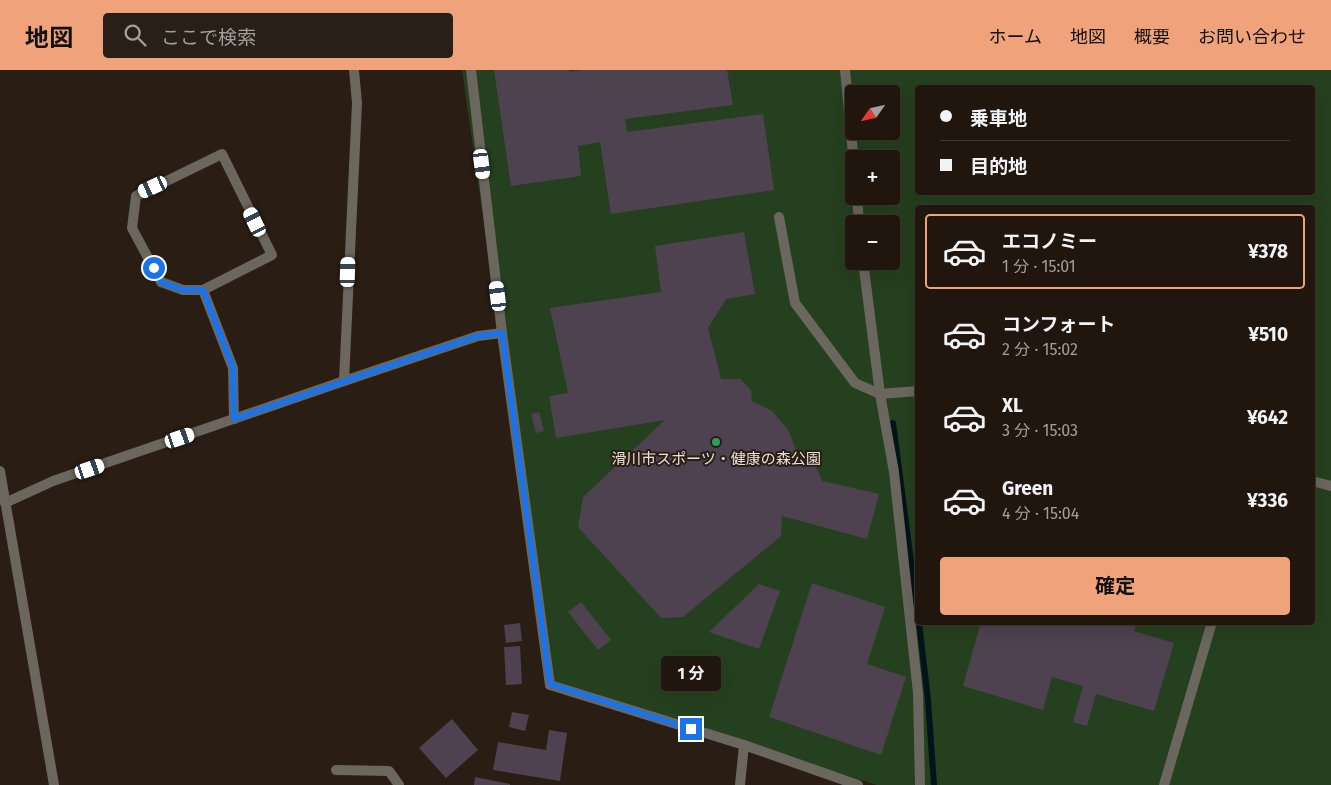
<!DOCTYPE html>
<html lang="ja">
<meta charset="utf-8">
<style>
:root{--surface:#20160e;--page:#281f17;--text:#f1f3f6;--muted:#a29f9e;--line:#3d352e;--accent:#f0a27a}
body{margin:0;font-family:"Fira Sans","Noto Sans JP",sans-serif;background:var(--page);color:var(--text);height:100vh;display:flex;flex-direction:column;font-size:19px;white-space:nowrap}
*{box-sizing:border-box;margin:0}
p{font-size:16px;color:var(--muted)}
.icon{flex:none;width:28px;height:28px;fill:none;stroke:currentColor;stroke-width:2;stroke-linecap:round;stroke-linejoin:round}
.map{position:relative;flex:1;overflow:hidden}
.details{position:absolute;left:915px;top:135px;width:400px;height:420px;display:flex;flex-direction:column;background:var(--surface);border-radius:5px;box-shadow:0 5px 20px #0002,0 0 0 1px var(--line)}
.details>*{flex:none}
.hud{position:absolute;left:915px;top:15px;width:400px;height:110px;border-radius:5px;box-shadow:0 5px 20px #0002,0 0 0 1px var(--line);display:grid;align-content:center;height:110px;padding:0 25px;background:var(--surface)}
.needle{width:32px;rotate:236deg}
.tools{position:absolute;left:845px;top:15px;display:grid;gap:10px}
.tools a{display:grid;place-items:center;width:55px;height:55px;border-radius:5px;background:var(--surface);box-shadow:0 5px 20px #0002,0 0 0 1px var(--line);font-size:25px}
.end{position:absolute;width:22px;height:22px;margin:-11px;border:6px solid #1a73e8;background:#fff;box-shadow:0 0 0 2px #fff}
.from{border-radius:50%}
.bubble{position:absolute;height:35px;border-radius:5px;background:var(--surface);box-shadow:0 5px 20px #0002,0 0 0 1px var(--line);font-size:16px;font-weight:700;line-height:35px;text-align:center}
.car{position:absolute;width:15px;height:30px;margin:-15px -8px;border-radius:6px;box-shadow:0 0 4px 1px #0007;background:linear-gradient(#fff 24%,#345 0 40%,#fff 0 76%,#345 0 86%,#fff 0)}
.hud b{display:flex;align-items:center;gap:18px;height:48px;font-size:19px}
.hud b+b{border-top:1px solid var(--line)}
.hud i{width:12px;height:12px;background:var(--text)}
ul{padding:9px 0 0;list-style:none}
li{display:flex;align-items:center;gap:15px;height:75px;margin:0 10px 8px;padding:0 15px;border:2px solid transparent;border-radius:5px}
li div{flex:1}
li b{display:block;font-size:19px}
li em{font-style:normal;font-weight:700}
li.current{border-color:var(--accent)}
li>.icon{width:45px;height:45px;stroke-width:1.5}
.cta{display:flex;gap:10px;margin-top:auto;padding:10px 25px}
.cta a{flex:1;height:58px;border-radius:5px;background:var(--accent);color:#111;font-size:20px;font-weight:700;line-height:58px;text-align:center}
header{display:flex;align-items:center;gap:30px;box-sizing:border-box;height:70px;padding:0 25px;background:var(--accent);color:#111}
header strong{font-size:24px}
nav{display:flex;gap:28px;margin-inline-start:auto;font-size:18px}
.search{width:350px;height:45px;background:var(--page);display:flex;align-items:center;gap:12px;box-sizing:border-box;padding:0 18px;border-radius:5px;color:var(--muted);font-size:19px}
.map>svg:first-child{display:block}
</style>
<header>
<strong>地図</strong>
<div class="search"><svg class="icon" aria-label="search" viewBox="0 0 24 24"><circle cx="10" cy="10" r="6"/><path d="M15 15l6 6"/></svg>ここで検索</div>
<nav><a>ホーム</a><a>地図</a><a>概要</a><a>お問い合わせ</a></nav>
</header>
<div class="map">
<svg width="1331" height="715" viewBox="0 0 1331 715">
<rect width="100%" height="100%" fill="#2a1d13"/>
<path fill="#25401e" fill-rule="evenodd" d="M462,0H1331V715H877L550,615ZM918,18H1312V122H918ZM854,24H891V61H854ZM854,89H891V126H854ZM918,138H1312V552H918ZM854,154H891V191H854Z"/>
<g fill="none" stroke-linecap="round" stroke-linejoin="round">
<g stroke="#021419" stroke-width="6">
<polyline points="893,353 918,545"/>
<polyline points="919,552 928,630 934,715"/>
</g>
</g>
<g fill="#4e4251">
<polygon points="494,0 569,0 569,2 582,0 727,0 733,35 625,49 627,62 763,44 774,120 611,144 600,72 578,76 581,106 511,116"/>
<polygon points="744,162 755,224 726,229 708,258 721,309 740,309 751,320 752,331 772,341 788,360 799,387 812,388 822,411 879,424 867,469 782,446 781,466 683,547 661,548 578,457 583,427 665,350 556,368 549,326 568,323 550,238 661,222 655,176"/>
<polygon points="539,342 544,361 536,363 531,344"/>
<polygon points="812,513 885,537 867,594 906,607 881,685 769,647"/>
<polygon points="759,514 780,521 759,579 709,562"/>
<polygon points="581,532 611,570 598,580 568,542"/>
<polygon points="981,552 1137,552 1134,561 1174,573 1154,641 1096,624 1087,656 1073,652 1083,616 1052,607 1043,640 963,616"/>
<polygon points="520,553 522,571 506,573 504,555"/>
<polygon points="520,576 522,614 506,615 504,577"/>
<polygon points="512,642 529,645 525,661 509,657"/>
<polygon points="452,649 478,680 446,708 419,678"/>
<polygon points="549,660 567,663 560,711 493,700 498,672 546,680"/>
<polygon points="475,707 510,714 510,715 474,715"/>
</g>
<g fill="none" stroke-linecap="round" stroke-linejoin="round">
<g stroke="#6b675f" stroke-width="10">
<polyline points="354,0 357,33 344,311 478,266 502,263"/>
<polyline points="471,0 502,263 550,615"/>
<polyline points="845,0 854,93"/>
<polyline points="857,126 859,154"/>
<polyline points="779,147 795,233 855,313 880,324 918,321"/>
<polyline points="863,191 880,324 894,402 918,623 920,715"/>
<polyline points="203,220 183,220 161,212 132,158 136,126 222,84 272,185 203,220 233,298 234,349"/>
<polyline points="1312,411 1331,416"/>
<polyline points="5,433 53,411 344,311"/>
<polyline points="336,700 389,701 399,715"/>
<polyline points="740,715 744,675"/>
<polyline points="1164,715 1212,552"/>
</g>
<g stroke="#6b675f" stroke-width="10">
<polyline points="0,401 54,715"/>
<polyline points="550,615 744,675 858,715"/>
</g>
</g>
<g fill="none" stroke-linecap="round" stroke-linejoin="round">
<polyline stroke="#1a73e8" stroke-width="6" points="154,198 161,212 183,220 203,220 233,298 234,349 478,266 502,263 550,614 691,659"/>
</g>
<circle fill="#2e9e5b" stroke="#2a1d13" stroke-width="2" cx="716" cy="372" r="5"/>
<g text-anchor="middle" stroke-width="4" stroke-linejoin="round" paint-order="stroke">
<g font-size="15" fill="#ebe1da" stroke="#2a1d13">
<text x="716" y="394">滑川市スポーツ・健康の森公園</text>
</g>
</g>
</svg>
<div class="tools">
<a><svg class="needle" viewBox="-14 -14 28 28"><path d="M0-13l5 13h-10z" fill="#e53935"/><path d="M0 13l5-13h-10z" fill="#a29f9e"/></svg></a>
<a>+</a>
<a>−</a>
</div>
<i class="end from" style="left:154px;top:198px"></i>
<i class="end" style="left:691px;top:659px"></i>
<div class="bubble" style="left:661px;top:586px;width:60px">1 分</div>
<i class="car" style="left:482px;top:94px;rotate:173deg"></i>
<i class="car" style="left:153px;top:117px;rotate:245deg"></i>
<i class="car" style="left:255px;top:152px;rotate:334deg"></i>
<i class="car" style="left:348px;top:202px;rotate:2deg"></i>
<i class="car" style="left:498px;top:226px;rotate:353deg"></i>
<i class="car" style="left:180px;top:368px;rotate:71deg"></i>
<i class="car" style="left:90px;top:399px;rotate:71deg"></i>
<div class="hud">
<b><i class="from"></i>乗車地</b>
<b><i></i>目的地</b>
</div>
<section class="details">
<ul>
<li class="current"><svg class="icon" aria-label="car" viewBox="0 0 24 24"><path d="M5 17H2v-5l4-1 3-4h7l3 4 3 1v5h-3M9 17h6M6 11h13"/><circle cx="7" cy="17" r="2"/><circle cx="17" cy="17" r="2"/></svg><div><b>エコノミー</b><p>1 分 · 15:01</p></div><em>¥378</em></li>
<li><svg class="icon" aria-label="car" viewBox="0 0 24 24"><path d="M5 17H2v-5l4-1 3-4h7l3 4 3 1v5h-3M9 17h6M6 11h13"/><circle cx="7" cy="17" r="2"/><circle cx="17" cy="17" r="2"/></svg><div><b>コンフォート</b><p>2 分 · 15:02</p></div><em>¥510</em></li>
<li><svg class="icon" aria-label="car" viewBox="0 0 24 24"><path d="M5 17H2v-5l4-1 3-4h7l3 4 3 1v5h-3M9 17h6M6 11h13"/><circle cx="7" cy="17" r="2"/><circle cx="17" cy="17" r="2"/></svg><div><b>XL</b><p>3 分 · 15:03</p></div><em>¥642</em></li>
<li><svg class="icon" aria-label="car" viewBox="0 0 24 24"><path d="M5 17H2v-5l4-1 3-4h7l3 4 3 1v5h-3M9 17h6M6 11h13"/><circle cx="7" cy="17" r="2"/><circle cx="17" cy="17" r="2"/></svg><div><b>Green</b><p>4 分 · 15:04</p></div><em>¥336</em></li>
</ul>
<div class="cta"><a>確定</a></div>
</section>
</div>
